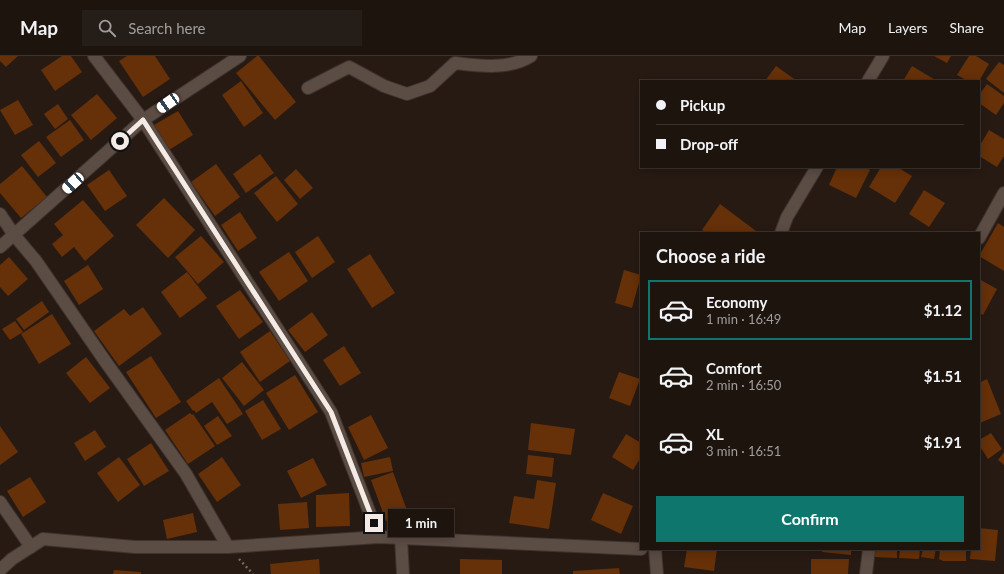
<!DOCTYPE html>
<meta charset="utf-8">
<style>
:root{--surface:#1d140e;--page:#251d17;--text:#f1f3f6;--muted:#a09e9e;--line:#3b332e;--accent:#0f766e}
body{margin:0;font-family:Lato,sans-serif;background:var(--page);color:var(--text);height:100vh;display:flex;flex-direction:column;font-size:15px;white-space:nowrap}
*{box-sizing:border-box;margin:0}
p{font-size:13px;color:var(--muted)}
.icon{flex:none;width:22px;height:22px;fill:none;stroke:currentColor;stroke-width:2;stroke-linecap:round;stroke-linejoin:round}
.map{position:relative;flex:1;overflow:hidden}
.sheet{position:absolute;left:640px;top:176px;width:340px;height:318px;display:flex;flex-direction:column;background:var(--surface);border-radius:0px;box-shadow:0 2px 10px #0003,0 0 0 1px var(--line)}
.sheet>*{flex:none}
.banner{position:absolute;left:640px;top:24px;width:340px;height:88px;border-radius:0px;box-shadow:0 2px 10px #0003,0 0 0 1px var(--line);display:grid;align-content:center;height:88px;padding:0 16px;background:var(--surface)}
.end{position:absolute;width:18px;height:18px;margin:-9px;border:5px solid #f5ebe6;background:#111;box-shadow:0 0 0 2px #111}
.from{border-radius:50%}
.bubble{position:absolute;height:28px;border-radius:0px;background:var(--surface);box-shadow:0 2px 10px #0003,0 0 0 1px var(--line);font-size:13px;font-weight:700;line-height:28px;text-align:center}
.car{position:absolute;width:12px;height:24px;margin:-12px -6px;border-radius:5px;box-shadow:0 0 3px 1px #0007;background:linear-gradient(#fff 24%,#345 0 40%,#fff 0 76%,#345 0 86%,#fff 0)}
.banner b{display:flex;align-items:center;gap:14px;height:38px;font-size:15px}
.banner b+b{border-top:1px solid var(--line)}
.banner i{width:10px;height:10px;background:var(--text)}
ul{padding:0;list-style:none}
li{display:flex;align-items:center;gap:12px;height:60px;margin:0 8px 6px;padding:0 8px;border:2px solid transparent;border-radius:0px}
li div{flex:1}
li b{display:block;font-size:15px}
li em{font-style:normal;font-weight:700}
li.on{border-color:var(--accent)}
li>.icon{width:36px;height:36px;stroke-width:1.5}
h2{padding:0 16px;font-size:18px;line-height:48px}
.button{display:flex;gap:8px;margin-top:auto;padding:8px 16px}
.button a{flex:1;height:46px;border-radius:0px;background:var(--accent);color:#fff;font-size:16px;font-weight:700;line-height:46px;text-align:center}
header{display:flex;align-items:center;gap:24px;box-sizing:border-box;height:56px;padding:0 20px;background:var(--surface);border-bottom:1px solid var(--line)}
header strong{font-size:19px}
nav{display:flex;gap:22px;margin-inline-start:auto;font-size:14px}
.search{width:280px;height:36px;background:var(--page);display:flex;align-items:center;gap:10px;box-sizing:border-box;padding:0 14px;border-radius:0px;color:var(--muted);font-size:15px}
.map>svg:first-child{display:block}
</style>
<header>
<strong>Map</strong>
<div class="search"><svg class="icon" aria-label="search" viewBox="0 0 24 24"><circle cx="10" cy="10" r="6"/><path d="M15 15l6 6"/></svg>Search here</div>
<nav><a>Map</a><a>Layers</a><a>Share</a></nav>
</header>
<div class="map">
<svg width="1004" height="518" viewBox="0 0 1004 518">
<rect width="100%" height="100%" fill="#271a13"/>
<g fill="#663008">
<polygon points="0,0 18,0 6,11 0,5"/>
<polygon points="62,0 71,0 82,16 55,35 41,14"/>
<polygon points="127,0 155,0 170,23 143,41 119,5"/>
<polygon points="257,0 259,0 296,46 275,64 236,17"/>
<polygon points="934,0 951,0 947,7"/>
<polygon points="969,0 976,0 989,8 979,25 968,25 957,19"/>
<polygon points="999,6 1004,9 1004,37 986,23"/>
<polygon points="776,10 797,25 765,25"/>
<polygon points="912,10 937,25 903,25"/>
<polygon points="241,25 263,57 244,71 222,39"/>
<polygon points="987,28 1004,40 1004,47 996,59 979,47 979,39"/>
<polygon points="97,38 117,62 91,84 71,59"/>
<polygon points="18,44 33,69 15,79 0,54"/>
<polygon points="58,48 68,63 55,73 44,58"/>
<polygon points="178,55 193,79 169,94 154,69"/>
<polygon points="70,64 84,84 61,101 46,81"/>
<polygon points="989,74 1004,83 1004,100 997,111 979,100 979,91"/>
<polygon points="39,85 56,107 38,121 21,99"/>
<polygon points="260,98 274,117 246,137 233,118"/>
<polygon points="216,108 240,141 215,160 191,126"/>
<polygon points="22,110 47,141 21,162 0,137 0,128"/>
<polygon points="837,111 864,111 870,114 856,142 829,129"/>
<polygon points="881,111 897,111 912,120 895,147 869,131"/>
<polygon points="296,113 313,132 300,143 284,124"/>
<polygon points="109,114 127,140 105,155 87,129"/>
<polygon points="276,120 298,148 277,166 254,137"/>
<polygon points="924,134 945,147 929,171 909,158"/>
<polygon points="164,142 195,174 168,202 136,169"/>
<polygon points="83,144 114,180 85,205 74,191 62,201 52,188 63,179 54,168"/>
<polygon points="720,148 756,175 755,177 707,177 702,174"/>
<polygon points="240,156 257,182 238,195 221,169"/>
<polygon points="998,167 1004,171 1004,215 979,200"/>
<polygon points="201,180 224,206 198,228 175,201"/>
<polygon points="318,180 335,206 312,222 295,196"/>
<polygon points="289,196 308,225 279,245 259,216"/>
<polygon points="370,198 395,237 372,252 347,213"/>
<polygon points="9,201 28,223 8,240 0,231 0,209"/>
<polygon points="88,209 103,233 79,249 64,225"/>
<polygon points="624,214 641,219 632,252 615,247"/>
<polygon points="187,216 207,242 180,262 161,236"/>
<polygon points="979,223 997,233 983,259 979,257"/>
<polygon points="240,234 263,266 239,283 216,250"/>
<polygon points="42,245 49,256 24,274 16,263"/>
<polygon points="143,251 162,278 119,310 94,275 124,253 130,260"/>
<polygon points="312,256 328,279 305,296 288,274"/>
<polygon points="52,258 71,288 39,308 21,278"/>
<polygon points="15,265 23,276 10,284 2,273"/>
<polygon points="270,275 290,305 260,326 240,296"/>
<polygon points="344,290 361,317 340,330 323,304"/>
<polygon points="151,300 181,346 156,362 126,316"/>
<polygon points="86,301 110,332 90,347 66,317"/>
<polygon points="242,306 264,334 244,350 222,322"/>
<polygon points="619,316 640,323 630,350 609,342"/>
<polygon points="295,319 318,356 289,374 266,337"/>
<polygon points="219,322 243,358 227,368 212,346 196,357 194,354 193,355 186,345"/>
<polygon points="987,323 1001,358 980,367 979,363 979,327"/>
<polygon points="263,344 281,373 262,384 245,355"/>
<polygon points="190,357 192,359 193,358 215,390 188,408 165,374"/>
<polygon points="371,359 388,392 364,404 348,371"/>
<polygon points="218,360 232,380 217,389 204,370"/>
<polygon points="531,367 575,373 571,399 528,394"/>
<polygon points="0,370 18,396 0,409"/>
<polygon points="95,374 106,391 85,405 74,387"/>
<polygon points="991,377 1002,393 988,403 979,389 979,384"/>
<polygon points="626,378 641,387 641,401 633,414 612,401"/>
<polygon points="151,387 169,415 144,430 127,403"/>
<polygon points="1004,396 1004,409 998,404"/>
<polygon points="528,399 554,402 552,421 526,418"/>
<polygon points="119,401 140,429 118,446 97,417"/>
<polygon points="222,401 241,429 217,446 198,418"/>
<polygon points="390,401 393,415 364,421 361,407"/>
<polygon points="313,402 327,429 301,442 287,415"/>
<polygon points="393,416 408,457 386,465 371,424"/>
<polygon points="30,421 46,446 23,461 7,435"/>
<polygon points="537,424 556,427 549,473 509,467 514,440 534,443"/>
<polygon points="349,437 350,470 316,471 316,439"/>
<polygon points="603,437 633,450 621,478 591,464"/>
<polygon points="307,446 309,472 280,474 278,448"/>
<polygon points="193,457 197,476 167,483 163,464"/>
<polygon points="979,472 998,474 995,505 970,503 971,493 979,493"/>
<polygon points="687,493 717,493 714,515 684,511"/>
<polygon points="823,493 851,493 851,499 822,496"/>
<polygon points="875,493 897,493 897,502 874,501"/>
<polygon points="900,493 920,493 919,503 899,502"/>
<polygon points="923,493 936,493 934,503 921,501"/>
<polygon points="940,493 966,493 966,505 943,505 939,503"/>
<polygon points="319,503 320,518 271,518 270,508"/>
<polygon points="460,503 502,504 502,518 460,518"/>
<polygon points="811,503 849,503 848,518 811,518"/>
<polygon points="619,512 620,518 573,518 573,515"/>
<polygon points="114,514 141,516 141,518 113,518"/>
</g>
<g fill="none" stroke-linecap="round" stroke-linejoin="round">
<defs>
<g id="minor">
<polyline points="94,0 143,64 240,0"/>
<polyline points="868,25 883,0"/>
<path d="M308,32L349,11L384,30L407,38L430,30L455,7C480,10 509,14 531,0"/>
<polyline points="0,158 14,179 36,205 105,305 186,418 228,491"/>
<polyline points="781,177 787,161 817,111"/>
<polyline points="979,182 1004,137"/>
<polyline points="0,191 143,64 331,356 379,481"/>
<polyline points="0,446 31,491"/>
<polyline points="401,482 403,518"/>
<polyline points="655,493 657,518"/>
<polyline points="0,514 12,503 43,483 135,491 228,491 379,481 641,493"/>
<polyline points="866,518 869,493"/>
</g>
</defs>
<use href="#minor" stroke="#3d3330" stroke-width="14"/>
<polyline stroke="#746862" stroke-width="2.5" stroke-dasharray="2 3" stroke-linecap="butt" points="239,503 253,518"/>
<use href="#minor" stroke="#5b4c44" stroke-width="12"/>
</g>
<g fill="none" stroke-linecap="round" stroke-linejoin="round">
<polyline stroke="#f5ebe6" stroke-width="5" points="120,85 143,64 331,356 374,467"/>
</g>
</svg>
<i class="end from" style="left:120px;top:85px"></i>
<i class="end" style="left:374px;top:467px"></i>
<div class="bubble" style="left:388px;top:453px;width:66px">1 min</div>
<i class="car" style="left:168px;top:47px;rotate:236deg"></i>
<i class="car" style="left:73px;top:127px;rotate:228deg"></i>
<div class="banner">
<b><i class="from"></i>Pickup</b>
<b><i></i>Drop-off</b>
</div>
<section class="sheet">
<h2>Choose a ride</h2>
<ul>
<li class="on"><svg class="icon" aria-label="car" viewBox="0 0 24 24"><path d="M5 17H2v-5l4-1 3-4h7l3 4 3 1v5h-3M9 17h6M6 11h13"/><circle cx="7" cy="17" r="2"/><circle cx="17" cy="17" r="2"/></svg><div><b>Economy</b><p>1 min · 16:49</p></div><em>$1.12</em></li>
<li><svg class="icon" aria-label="car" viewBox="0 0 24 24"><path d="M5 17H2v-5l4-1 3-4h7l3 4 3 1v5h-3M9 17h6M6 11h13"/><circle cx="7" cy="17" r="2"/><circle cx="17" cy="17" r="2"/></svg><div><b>Comfort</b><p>2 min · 16:50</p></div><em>$1.51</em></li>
<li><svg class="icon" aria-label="car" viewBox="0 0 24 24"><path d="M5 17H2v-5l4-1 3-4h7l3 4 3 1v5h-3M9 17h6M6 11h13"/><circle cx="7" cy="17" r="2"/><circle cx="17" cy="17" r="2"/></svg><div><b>XL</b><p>3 min · 16:51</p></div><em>$1.91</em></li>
</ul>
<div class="button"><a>Confirm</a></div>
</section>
</div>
